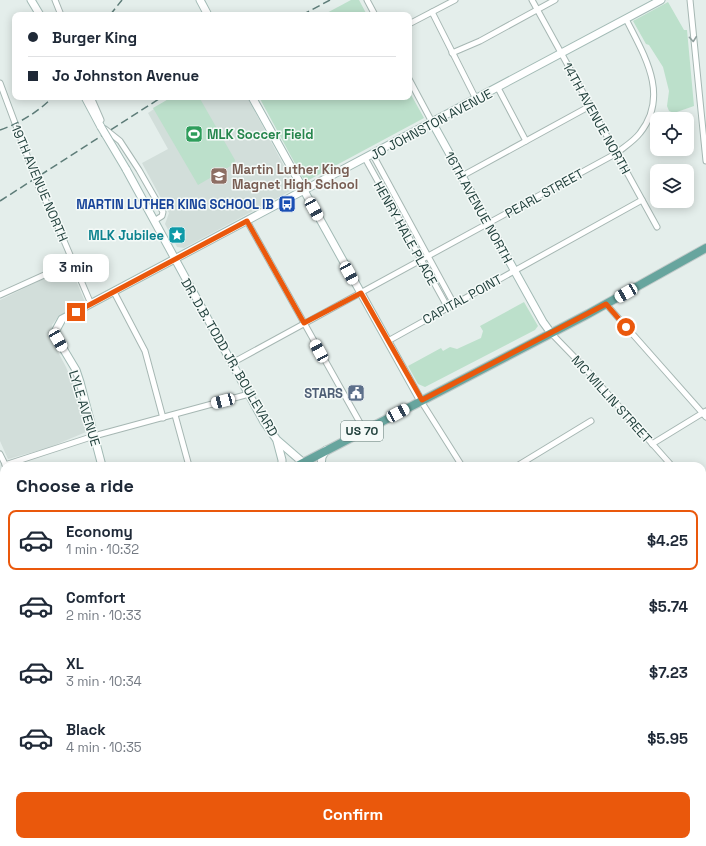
<!DOCTYPE html>
<meta charset="utf-8">
<style>
:root{--surface:#fff;--page:#f6f6f7;--text:#1f2937;--muted:#747a83;--line:#e0e1e3;--accent:#ea580c}
body{margin:0;font-family:"Space Grotesk",sans-serif;background:var(--page);color:var(--text);height:100vh;display:flex;flex-direction:column;font-size:15px;white-space:nowrap}
*{box-sizing:border-box;margin:0}
p{font-size:13px;color:var(--muted)}
.icon{flex:none;width:22px;height:22px;fill:none;stroke:currentColor;stroke-width:2;stroke-linecap:round;stroke-linejoin:round}
.map{position:relative;flex:1;overflow:hidden}
.side{position:absolute;left:0px;top:462px;width:706px;height:384px;display:flex;flex-direction:column;background:var(--surface);border-radius:12px 12px 0 0;box-shadow:0 2px 10px #0003}
.side>*{flex:none}
.banner{position:absolute;left:12px;top:12px;width:400px;height:88px;border-radius:8px;box-shadow:0 2px 10px #0003;display:grid;align-content:center;height:88px;padding:0 16px;background:var(--surface)}
.controls{position:absolute;left:650px;top:112px;display:grid;gap:8px}
.controls a{display:grid;place-items:center;width:44px;height:44px;border-radius:8px;background:var(--surface);box-shadow:0 2px 10px #0003;font-size:20px}
.end{position:absolute;width:18px;height:18px;margin:-9px;border:5px solid #ea580c;background:#fff;box-shadow:0 0 0 2px #fff}
.from{border-radius:50%}
.bubble{position:absolute;height:28px;border-radius:8px;background:var(--surface);box-shadow:0 2px 10px #0003;font-size:13px;font-weight:700;line-height:28px;text-align:center}
.car{position:absolute;width:12px;height:24px;margin:-12px -6px;border-radius:5px;box-shadow:0 0 3px 1px #0007;background:linear-gradient(#fff 24%,#345 0 40%,#fff 0 76%,#345 0 86%,#fff 0)}
.banner b{display:flex;align-items:center;gap:14px;height:38px;font-size:15px}
.banner b+b{border-top:1px solid var(--line)}
.banner i{width:10px;height:10px;background:var(--text)}
ul{padding:0;list-style:none}
li{display:flex;align-items:center;gap:12px;height:60px;margin:0 8px 6px;padding:0 8px;border:2px solid transparent;border-radius:8px}
li div{flex:1}
li b{display:block;font-size:15px}
li em{font-style:normal;font-weight:700}
li.selected{border-color:var(--accent)}
li>.icon{width:36px;height:36px;stroke-width:1.5}
h2{padding:0 16px;font-size:18px;line-height:48px}
.cta{display:flex;gap:8px;margin-top:auto;padding:8px 16px}
.cta a{flex:1;height:46px;border-radius:8px;background:var(--accent);color:#fff;font-size:16px;font-weight:700;line-height:46px;text-align:center}
.map>svg:first-child{display:block}
</style>
<div class="map">
<svg width="706" height="846" viewBox="0 0 706 846">
<rect width="100%" height="100%" fill="#e4eeeb"/>
<g fill="#d2deda">
<polygon points="172,97 247,97 296,188 184,248 177,247 165,224 169,213 142,163 168,149 148,113"/>
<polygon points="70,266 85,302 58,317 52,325 51,339 66,367 76,391 86,432 48,448 8,459 0,441 0,300"/>
<polygon points="4,679 4,723 0,716 0,681"/>
<polygon points="706,687 706,788 702,789 702,689"/>
<polygon points="74,842 235,842 237,846 76,846"/>
<polygon points="264,842 382,842 384,846 258,846"/>
<polygon points="420,842 539,842 541,846 422,846"/>
</g>
<g fill="#bce0cb">
<polygon points="351,0 359,0 367,15 323,15"/>
<polygon points="668,2 684,30 687,30 694,106 674,113 669,111 667,106 669,91 663,67 649,45 646,44 633,21"/>
<polygon points="409,91 424,118 305,182 259,97 409,97"/>
<polygon points="172,97 199,97 235,160 234,164 198,185 153,108"/>
<polygon points="524,302 538,326 535,330 425,387 418,384 408,366 441,348 443,351 450,347 457,349 481,338 483,331 480,326"/>
</g>
<g fill="none" stroke-linecap="round" stroke-linejoin="round">
<defs>
<g id="street">
<polyline points="55,0 61,15"/>
<polyline points="367,0 375,15"/>
<polyline points="532,0 657,227"/>
<polyline points="690,0 706,161"/>
<polyline points="432,12 476,99"/>
<polyline points="409,24 455,0"/>
<polyline points="452,53 480,41 555,0"/>
<polyline points="409,79 432,122"/>
<polyline points="0,83 40,190 53,215 91,304"/>
<polyline points="498,88 526,141"/>
<polyline points="91,97 101,120"/>
<polyline points="105,129 120,141 139,170 163,212 162,216 154,221"/>
<polyline points="373,155 454,304"/>
<polyline points="365,158 448,308"/>
<polyline points="462,176 590,106"/>
<polyline points="247,221 364,430"/>
<polyline points="114,292 145,351 163,418"/>
<polyline points="0,295 73,262"/>
<polyline points="606,304 706,417"/>
<polyline points="551,333 583,366 672,466"/>
<polyline points="388,341 642,200"/>
<path d="M232,363L617,153C624,147 634,141 640,133C670,95 644,55 626,19"/>
<polyline points="421,401 462,466"/>
<polyline points="175,415 189,466"/>
<polyline points="652,444 706,411"/>
<polyline points="0,454 6,466"/>
<polyline points="5,465 94,436 249,394"/>
<polyline points="517,466 591,421"/>
<polyline points="702,501 706,506"/>
<polyline points="702,650 706,657"/>
<polyline points="0,674 4,671"/>
<polyline points="702,682 706,679"/>
<polyline points="0,779 4,777"/>
<polyline points="413,842 415,846"/>
<polyline points="691,842 694,846"/>
<polyline points="433,846 439,842"/>
</g>
<g id="secondary">
<polyline points="31,0 40,15"/>
<polyline points="200,0 208,15"/>
<polyline points="85,97 101,127"/>
<polyline points="252,97 421,401"/>
<polyline points="432,122 543,322 551,333"/>
<polyline points="126,169 264,422 277,440 307,466"/>
<polyline points="277,441 282,460 282,466"/>
<polyline points="102,466 80,382 76,370 58,340 56,330 62,319 661,0"/>
<polyline points="321,466 322,457 326,450"/>
<polyline points="0,516 4,516"/>
<polyline points="702,568 706,565"/>
<polyline points="0,727 4,733"/>
<polyline points="70,842 72,846"/>
<polyline points="546,842 548,846"/>
<polyline points="242,846 249,842"/>
</g>
<g id="primary">
<polyline points="297,466 588,314 706,248"/>
<polyline points="0,555 4,554"/>
<polyline points="702,800 706,799"/>
<polyline points="619,846 626,842"/>
</g>
</defs>
<use href="#street" stroke="#a6b7b3" stroke-width="7"/>
<use href="#secondary" stroke="#a2bab5" stroke-width="9"/>
<use href="#primary" stroke="#c1cac9" stroke-width="10"/>
<use href="#street" stroke="#fff" stroke-width="5"/>
<use href="#secondary" stroke="#fff" stroke-width="7"/>
<use href="#primary" stroke="#67a59e" stroke-width="8"/>
<g stroke="#5d7c78" stroke-width="1.5" stroke-dasharray="8 4" stroke-linecap="butt">
<polyline points="110,15 122,0"/>
<polyline points="302,15 330,0"/>
<path d="M0,130C20,123 38,112 53,97"/>
<polyline points="0,201 162,97"/>
</g>
<defs>
<polyline id="secondary-bridge" points="101,127 126,169"/>
</defs>
<use href="#secondary-bridge" stroke="#a2bab5" stroke-width="9" stroke-linecap="butt"/>
<use href="#secondary-bridge" stroke="#fff" stroke-width="7"/>
</g>
<defs><path id="oneway-chevron" d="M-2-3.5L2.5 0L-2 3.5" fill="none" stroke-width="1.6" stroke-linecap="round" stroke-linejoin="round"/></defs>
<use stroke="#90a09e" href="#oneway-chevron" transform="translate(693 39) rotate(85)"/>
<g fill="none" stroke-linecap="round" stroke-linejoin="round">
<polyline stroke="#ea580c" stroke-width="5" points="76,312 247,221 304,323 361,293 422,400 606,304 626,327"/>
</g>
<defs>
<symbol id="stadium-square" viewBox="-11 -11 22 22"><rect x="-9" y="-9" width="18" height="18" rx="4" fill="#2e9e5b" stroke="#f5faf8"/><path d="M0-5a6.5 5 0 1 0 0 10a6.5 5 0 1 0 0-10ZM-3.5-1.8h7v3.6h-7Z" fill="#fff"/></symbol>
<symbol id="school-square" viewBox="-11 -11 22 22"><rect x="-9" y="-9" width="18" height="18" rx="4" fill="#8d6e63" stroke="#f5faf8"/><path d="M0-5L7-2L0 1L-7-2ZM-4 1L0 2.5L4 1V4Q0 6-4 4Z" fill="#fff"/></symbol>
<symbol id="bus-square" viewBox="-11 -11 22 22"><rect x="-9" y="-9" width="18" height="18" rx="4" fill="#1a4fb4" stroke="#f5faf8"/><path d="M-5-6H5V4H4V6H2V4H-2V6H-4V4H-5ZM-3.5-4V0h7V-4ZM-3.5 1.2v1.5H-2V1.2ZM2 1.2v1.5H3.5V1.2Z" fill="#fff"/></symbol>
<symbol id="sight-square" viewBox="-11 -11 22 22"><rect x="-9" y="-9" width="18" height="18" rx="4" fill="#0f9aa8" stroke="#f5faf8"/><path d="M0-6L1.8-2.2L6-1.7L2.9 1.2L3.7 5.4L0 3.3L-3.7 5.4L-2.9 1.2L-6-1.7L-1.8-2.2Z" fill="#fff"/></symbol>
<symbol id="civic-square" viewBox="-11 -11 22 22"><rect x="-9" y="-9" width="18" height="18" rx="4" fill="#5c6f8a" stroke="#f5faf8"/><path d="M-.6-6.5H3V-4.5H.6V-3L4-1V1h2V6H-6V1h2V-1L-.6-3ZM-1.2 2.5V6h2.4V2.5Z" fill="#fff"/></symbol>
</defs>
<g fill-rule="evenodd">
<use href="#stadium-square" x="184" y="124" width="20" height="20"/>
<use href="#school-square" x="209" y="166" width="20" height="20"/>
<use href="#bus-square" x="277" y="194" width="20" height="20"/>
<use href="#sight-square" x="167" y="225" width="20" height="20"/>
<use href="#civic-square" x="346" y="383" width="20" height="20"/>
</g>
<g text-anchor="middle" stroke-width="3" stroke-linejoin="round" paint-order="stroke">
<rect fill="#f5faf8" stroke="#617875" stroke-width="1" x="341" y="421" width="42" height="20" rx="3"/>
<g font-size="12" font-weight="bold" fill="#22413d">
<text x="362" y="435">US 70</text>
</g>
<g font-size="13" fill="#22413d" stroke="#f5faf8">
<text transform="translate(597 118) rotate(61)" y="5">14TH AVENUE NORTH</text>
<text transform="translate(431 124) rotate(-28)" y="5">JO JOHNSTON AVENUE</text>
<text transform="translate(40 183) rotate(67)" y="5">19TH AVENUE NORTH</text>
<text transform="translate(544 193) rotate(-29)" y="5">PEARL STREET</text>
<text transform="translate(479 207) rotate(61)" y="5">16TH AVENUE NORTH</text>
<text transform="translate(406 233) rotate(61)" y="5">HENRY HALE PLACE</text>
<text transform="translate(462 299) rotate(-29)" y="5">CAPITAL POINT</text>
<text transform="translate(230 357) rotate(60)" y="5">DR. D.B. TODD JR. BOULEVARD</text>
<text transform="translate(612 399) rotate(48)" y="5">MC MILLIN STREET</text>
<text transform="translate(85 408) rotate(73)" y="5">LYLE AVENUE</text>
</g>
<g font-size="13" font-weight="bold" fill="#27864d" stroke="#f5faf8" text-anchor="start">
<text x="207" y="139">MLK Soccer Field</text>
</g>
<g font-size="13" font-weight="bold" fill="#785e54" stroke="#f5faf8" text-anchor="start">
<text x="232" y="174">Martin Luther King<tspan x="232" dy="15">Magnet High School</tspan></text>
</g>
<g font-size="13" font-weight="bold" fill="#164399" stroke="#f5faf8" text-anchor="end">
<text x="274" y="209">MARTIN LUTHER KING SCHOOL IB</text>
</g>
<g font-size="13" font-weight="bold" fill="#0d838f" stroke="#f5faf8" text-anchor="end">
<text x="164" y="240">MLK Jubilee</text>
</g>
<g font-size="13" font-weight="bold" fill="#4e5e75" stroke="#f5faf8" text-anchor="end">
<text x="343" y="398">STARS</text>
</g>
</g>
</svg>
<div class="controls">
<a><svg class="icon" aria-label="locate" viewBox="0 0 24 24"><circle cx="12" cy="12" r="6"/><path d="M12 2v4M12 18v4M2 12h4M18 12h4"/></svg></a>
<a><svg class="icon" aria-label="layers" viewBox="0 0 24 24"><path d="M12 4l9 5-9 5-9-5zM3 14l9 5 9-5"/></svg></a>
</div>
<i class="end from" style="left:626px;top:327px"></i>
<i class="end" style="left:76px;top:312px"></i>
<div class="bubble" style="left:43px;top:254px;width:66px">3 min</div>
<i class="car" style="left:314px;top:209px;rotate:151deg"></i>
<i class="car" style="left:349px;top:273px;rotate:151deg"></i>
<i class="car" style="left:626px;top:293px;rotate:240deg"></i>
<i class="car" style="left:58px;top:340px;rotate:150deg"></i>
<i class="car" style="left:319px;top:351px;rotate:331deg"></i>
<i class="car" style="left:223px;top:401px;rotate:255deg"></i>
<i class="car" style="left:398px;top:413px;rotate:62deg"></i>
<div class="banner">
<b><i class="from"></i>Burger King</b>
<b><i></i>Jo Johnston Avenue</b>
</div>
<section class="side">
<h2>Choose a ride</h2>
<ul>
<li class="selected"><svg class="icon" aria-label="car" viewBox="0 0 24 24"><path d="M5 17H2v-5l4-1 3-4h7l3 4 3 1v5h-3M9 17h6M6 11h13"/><circle cx="7" cy="17" r="2"/><circle cx="17" cy="17" r="2"/></svg><div><b>Economy</b><p>1 min · 10:32</p></div><em>$4.25</em></li>
<li><svg class="icon" aria-label="car" viewBox="0 0 24 24"><path d="M5 17H2v-5l4-1 3-4h7l3 4 3 1v5h-3M9 17h6M6 11h13"/><circle cx="7" cy="17" r="2"/><circle cx="17" cy="17" r="2"/></svg><div><b>Comfort</b><p>2 min · 10:33</p></div><em>$5.74</em></li>
<li><svg class="icon" aria-label="car" viewBox="0 0 24 24"><path d="M5 17H2v-5l4-1 3-4h7l3 4 3 1v5h-3M9 17h6M6 11h13"/><circle cx="7" cy="17" r="2"/><circle cx="17" cy="17" r="2"/></svg><div><b>XL</b><p>3 min · 10:34</p></div><em>$7.23</em></li>
<li><svg class="icon" aria-label="car" viewBox="0 0 24 24"><path d="M5 17H2v-5l4-1 3-4h7l3 4 3 1v5h-3M9 17h6M6 11h13"/><circle cx="7" cy="17" r="2"/><circle cx="17" cy="17" r="2"/></svg><div><b>Black</b><p>4 min · 10:35</p></div><em>$5.95</em></li>
</ul>
<div class="cta"><a>Confirm</a></div>
</section>
</div>
